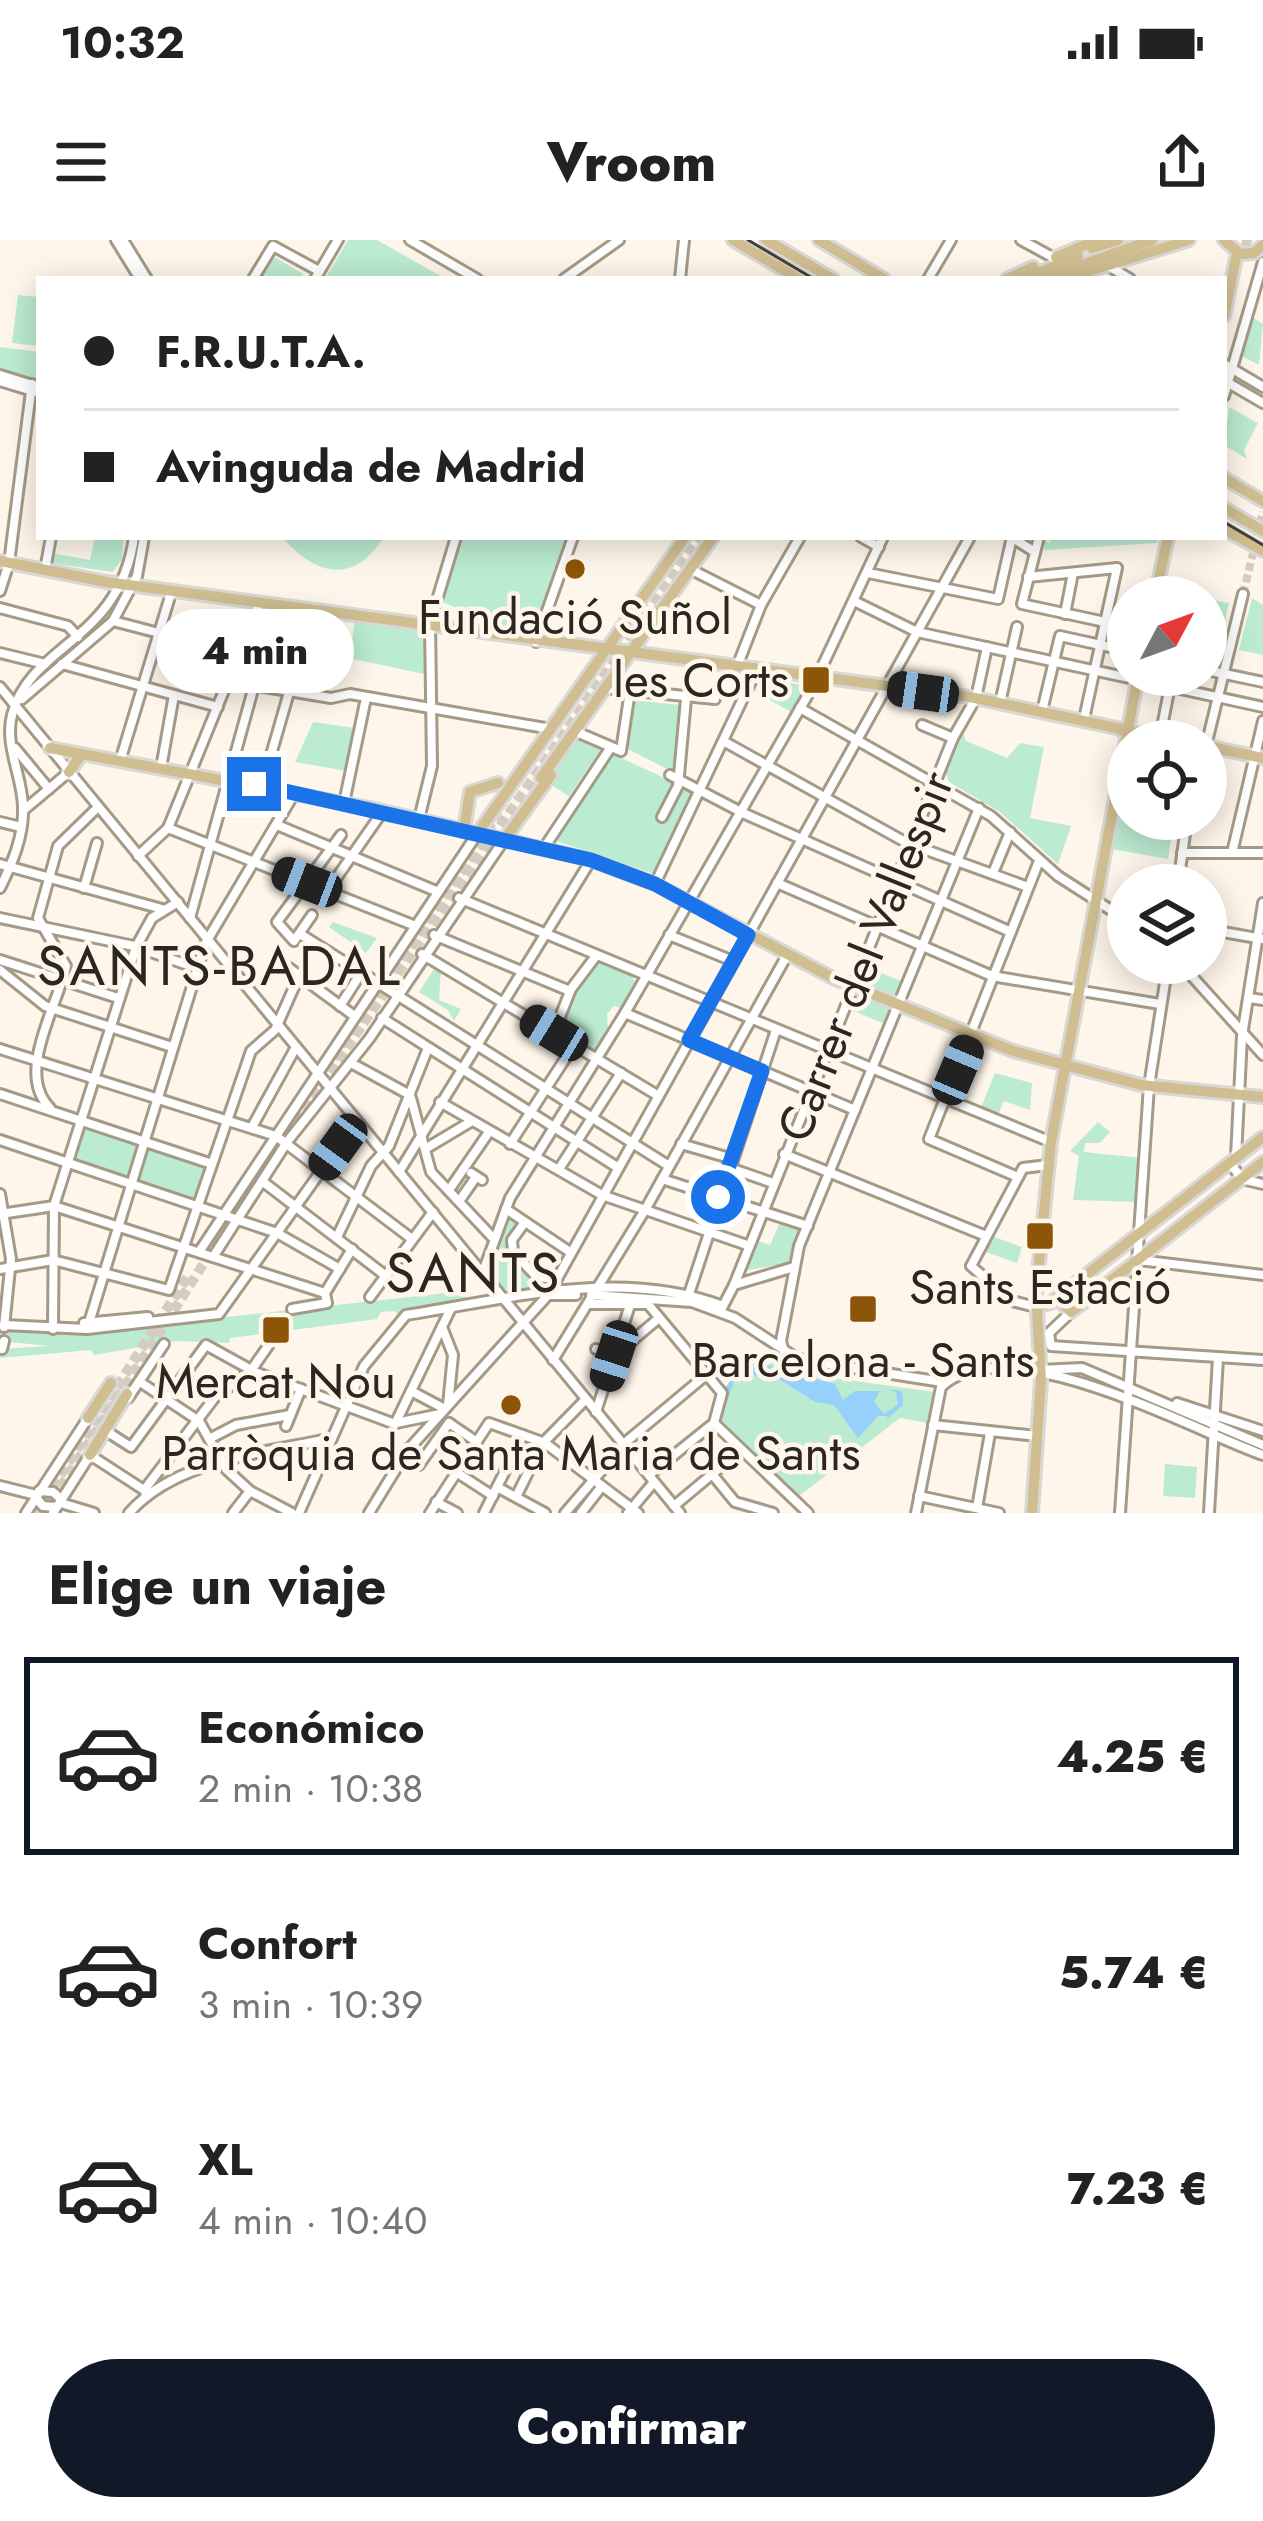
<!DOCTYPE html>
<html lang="es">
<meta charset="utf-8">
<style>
:root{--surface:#fff;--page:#f6f6f6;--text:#222;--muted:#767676;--line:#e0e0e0;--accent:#111827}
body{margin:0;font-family:Jost,sans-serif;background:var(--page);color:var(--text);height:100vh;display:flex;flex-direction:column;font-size:45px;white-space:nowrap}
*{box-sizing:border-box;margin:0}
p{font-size:39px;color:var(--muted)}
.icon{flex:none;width:66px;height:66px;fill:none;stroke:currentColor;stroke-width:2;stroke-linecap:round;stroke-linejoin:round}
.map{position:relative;height:1273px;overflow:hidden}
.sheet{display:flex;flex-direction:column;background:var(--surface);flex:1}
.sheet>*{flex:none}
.guide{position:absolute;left:36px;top:36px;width:1191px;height:264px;border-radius:0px;box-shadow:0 6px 30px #0003;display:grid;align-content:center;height:264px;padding:0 48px;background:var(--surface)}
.needle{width:78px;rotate:49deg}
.buttons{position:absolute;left:1107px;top:336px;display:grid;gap:24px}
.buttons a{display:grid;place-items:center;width:120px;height:120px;border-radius:50%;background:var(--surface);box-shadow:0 6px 30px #0003;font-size:60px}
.end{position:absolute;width:54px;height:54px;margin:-27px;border:15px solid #1a73e8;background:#fff;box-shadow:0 0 0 6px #fff}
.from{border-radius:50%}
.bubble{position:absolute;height:84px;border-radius:42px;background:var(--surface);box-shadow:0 6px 30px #0003;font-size:39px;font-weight:800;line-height:84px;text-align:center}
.car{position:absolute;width:36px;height:72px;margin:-36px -18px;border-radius:15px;box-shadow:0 0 9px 3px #0007;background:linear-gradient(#222 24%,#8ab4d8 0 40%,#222 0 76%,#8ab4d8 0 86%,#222 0)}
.guide b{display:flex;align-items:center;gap:42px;height:114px;font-size:45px}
.guide b+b{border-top:3px solid var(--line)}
.guide i{width:30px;height:30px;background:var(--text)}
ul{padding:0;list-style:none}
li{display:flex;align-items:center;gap:36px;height:198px;margin:0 24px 18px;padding:0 24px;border:6px solid transparent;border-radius:0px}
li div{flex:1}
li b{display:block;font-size:45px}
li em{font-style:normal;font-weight:800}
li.active{border-color:var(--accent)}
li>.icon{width:108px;height:108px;stroke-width:1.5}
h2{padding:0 48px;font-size:54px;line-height:144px}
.cta{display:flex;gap:24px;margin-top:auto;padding:24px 48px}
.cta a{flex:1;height:138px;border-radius:72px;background:var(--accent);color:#fff;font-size:48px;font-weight:800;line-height:138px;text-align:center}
.status{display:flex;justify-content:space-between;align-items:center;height:84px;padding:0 60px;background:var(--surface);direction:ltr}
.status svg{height:33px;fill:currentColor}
header{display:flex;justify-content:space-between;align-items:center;height:156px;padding:0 48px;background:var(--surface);font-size:54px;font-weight:800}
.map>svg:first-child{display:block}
</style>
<div class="status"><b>10:32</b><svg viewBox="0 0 49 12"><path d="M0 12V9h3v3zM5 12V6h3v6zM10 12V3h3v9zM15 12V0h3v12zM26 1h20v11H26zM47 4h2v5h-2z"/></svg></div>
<header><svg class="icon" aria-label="menu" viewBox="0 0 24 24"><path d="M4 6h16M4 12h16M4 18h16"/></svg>Vroom<svg class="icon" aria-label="share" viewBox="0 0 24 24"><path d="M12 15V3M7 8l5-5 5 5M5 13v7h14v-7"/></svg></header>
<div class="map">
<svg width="1263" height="1273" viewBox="0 0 1263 1273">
<rect width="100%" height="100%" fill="#fef6ea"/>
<g fill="#bbebd1">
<polygon points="348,0 377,0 446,39 325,39"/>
<polygon points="273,16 303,34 300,39 259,39"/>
<polygon points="18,55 39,57 39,106 12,103"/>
<polygon points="1252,77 1263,84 1259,125 1242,116"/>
<polygon points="0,107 39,112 39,142 0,129"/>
<polygon points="1229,167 1258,183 1244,210 1247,219 1224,205"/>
<polygon points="95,297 124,297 122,319 113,332 50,323 51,313 90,320"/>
<path d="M282,297H384C354,344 317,337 282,297Z"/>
<polygon points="459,297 568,297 535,390 500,386 442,362"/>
<polygon points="1051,297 1159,297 1157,303 1045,310 1042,299 1050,303"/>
<polygon points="1252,358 1263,365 1263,415 1239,410"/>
<polygon points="1206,359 1229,363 1225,380 1217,379 1212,405 1206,403"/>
<polygon points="355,378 426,390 429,435 334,415 337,402 352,402"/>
<polygon points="763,439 803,445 806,451 793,473 756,452"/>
<polygon points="630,460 681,465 673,532 624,507"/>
<polygon points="313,482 355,488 347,531 295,522"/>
<polygon points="962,491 966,501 1007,518 1020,503 1044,507 1030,578 1071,586 1058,624 1000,572 949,542 945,531"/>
<polygon points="578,497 602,508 569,556 548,543"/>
<polygon points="612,514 693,551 654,634 554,600"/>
<polygon points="1124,545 1128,579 1174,579 1168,619 1112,609"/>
<polygon points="333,682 377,698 366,713 329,687"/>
<path d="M598,720L631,734L635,742L620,768L614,766L607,774L608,788L595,811L562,794C559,771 580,738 598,720Z"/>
<polygon points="436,726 441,729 439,760 461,769 454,781 448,770 419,752"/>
<polygon points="866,727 906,743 899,756 863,743"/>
<polygon points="856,757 891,768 887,785 849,769"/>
<polygon points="995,833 1032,843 1030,870 1004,861 997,877 980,870"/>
<polygon points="1098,882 1110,892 1100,903 1085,903 1084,912 1141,918 1138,962 1073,960 1079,916 1070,911"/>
<polygon points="79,884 138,903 127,939 68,919"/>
<polygon points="144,905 208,926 196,963 133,941"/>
<polygon points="508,971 524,982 510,1004 533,1035 553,1039 544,1049 501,1049 488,1034"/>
<polygon points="781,980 803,987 788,1023 743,1031 755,1000 770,1005"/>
<polygon points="994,997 1022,1007 1017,1023 986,1012"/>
<polygon points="465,1051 466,1062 407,1069 402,1077 394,1071 381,1072 377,1079 230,1098 229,1103 176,1101 94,1115 91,1110 0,1118 0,1109 49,1106 0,1101 0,1087 207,1079"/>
<polygon points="747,1115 759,1129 773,1122 819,1136 935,1152 928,1183 900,1178 794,1260 716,1182 724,1150"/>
<polygon points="1165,1224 1197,1227 1195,1258 1163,1256"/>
</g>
<polygon fill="#95d1fa" points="747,1115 756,1128 770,1126 779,1136 789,1132 835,1144 843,1160 855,1151 880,1151 874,1162 884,1174 898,1164 896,1152 887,1149 902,1151 903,1165 886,1180 888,1176 878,1176 858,1198 834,1165 815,1162 776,1137 742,1134 734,1141 719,1186 724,1150"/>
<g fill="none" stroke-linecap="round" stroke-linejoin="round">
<g stroke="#d4ccc1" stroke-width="8" stroke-dasharray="8 4" stroke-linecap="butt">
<polyline points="1243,354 1263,272"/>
<polyline points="275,1096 292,1069"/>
</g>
<g stroke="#d4ccc1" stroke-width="10" stroke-dasharray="10 5" stroke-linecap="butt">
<polyline points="1242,0 1263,5"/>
<polyline points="487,592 501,563 498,553"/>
<polyline points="333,818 485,596"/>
<polyline points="36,1273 190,1033"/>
<polyline points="44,1273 282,901 700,297"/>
</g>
<defs>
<g id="minor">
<polyline points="116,0 140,39"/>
<polyline points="123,0 147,39"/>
<polyline points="410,0 477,39"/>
<polyline points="1021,0 1054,18"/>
<polyline points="1107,25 1130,39"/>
<polyline points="253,39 273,6 319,31"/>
<polyline points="315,39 338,0"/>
<polyline points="564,39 619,0"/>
<polyline points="680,39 684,0"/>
<polyline points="928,39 951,0"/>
<polyline points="1224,124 1263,147"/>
<polyline points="0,135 39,147"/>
<polyline points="0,141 39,153"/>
<polyline points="1225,141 1263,163"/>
<polyline points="1224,156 1263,22"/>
<polyline points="861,297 879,307"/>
<polyline points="1011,297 1035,312"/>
<polyline points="1039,297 1022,364 1128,387"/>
<polyline points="690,329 761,365"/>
<polyline points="45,330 51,297"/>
<polyline points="868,333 998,359 1012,297"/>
<polyline points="1028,337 1117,328 1084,479"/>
<polyline points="0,351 9,323 32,144"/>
<polyline points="854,361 917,392 1263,467"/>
<polyline points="0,368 68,386 78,397"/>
<polyline points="1065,374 1073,333"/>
<polyline points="113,381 239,414"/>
<polyline points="536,402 573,297"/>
<polyline points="0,413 45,424"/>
<polyline points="62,424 218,467"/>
<polyline points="738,424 761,365 800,297"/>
<polyline points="1206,430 1263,442"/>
<polyline points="228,441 331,458 350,454 551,489"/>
<polyline points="260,446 269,415"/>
<polyline points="0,447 680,1273"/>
<polyline points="605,448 715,459"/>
<polyline points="22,459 113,381 137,336 144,297"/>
<polyline points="1000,463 1017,387"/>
<polyline points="800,468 991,576 1058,636 1128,681"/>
<polyline points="1042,471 1060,396 1128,411"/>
<polyline points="922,485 953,498"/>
<polyline points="579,493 621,511 630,451"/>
<polyline points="1160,497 1170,446"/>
<polyline points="725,502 907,603 1028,647"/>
<polyline points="1206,506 1243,354"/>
<polyline points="15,508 49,549"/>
<polyline points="120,521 172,350"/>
<polyline points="161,528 174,455"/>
<polyline points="670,535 743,573 1011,692"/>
<polyline points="262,546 313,369"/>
<polyline points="344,563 366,458"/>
<polyline points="25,569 69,532"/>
<polyline points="662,577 678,546 686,459"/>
<polyline points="419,579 432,526 430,383 456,297"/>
<polyline points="0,582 21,587"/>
<polyline points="277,585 436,651"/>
<polyline points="168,588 413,685"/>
<polyline points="544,608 611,507"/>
<polyline points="1182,613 1263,613"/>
<polyline points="1232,613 1263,481"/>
<polyline points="138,616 168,588 260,362"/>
<polyline points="0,624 162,669"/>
<polyline points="993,633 1010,592"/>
<polyline points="777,643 992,736 1160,764"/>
<polyline points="655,644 757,429"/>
<polyline points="1178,645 1187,579"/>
<path d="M0,648C12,624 24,596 23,568C23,538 4,505 12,475C30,404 120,401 134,297"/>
<polyline points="84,648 97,603"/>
<polyline points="328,650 383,571"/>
<polyline points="459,658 1051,902"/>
<polyline points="312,675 294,701 277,682 341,595"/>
<polyline points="0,678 134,706 196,728"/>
<polyline points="190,678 254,446"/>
<polyline points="1206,689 1263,699"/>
<polyline points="300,694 669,926"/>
<polyline points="434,695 570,751"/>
<polyline points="669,695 733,721"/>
<polyline points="422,714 657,855"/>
<polyline points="0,720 118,758"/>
<polyline points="1180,723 1263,815"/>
<polyline points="289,728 353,775"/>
<polyline points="0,730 45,766 172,807"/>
<polyline points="1249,758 1263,760"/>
<polyline points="340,766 361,733"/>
<polyline points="625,773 855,870"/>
<polyline points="382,778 617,927"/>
<polyline points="554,792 571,749 596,716"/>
<polyline points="0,809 276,896 412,999"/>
<polyline points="351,823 410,855"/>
<polyline points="0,854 212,924"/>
<polyline points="411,858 431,932 494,999"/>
<polyline points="440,862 602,955 747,1005"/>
<path d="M50,868C15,833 57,768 66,726L38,678L58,606L98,567"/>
<polyline points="252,887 296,807"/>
<polyline points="0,900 277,993 340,1029"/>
<polyline points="510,904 574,805"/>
<polyline points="681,904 733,919"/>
<polyline points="425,909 472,881"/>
<polyline points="784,914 986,996"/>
<polyline points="1236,917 1242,796 1263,663"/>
<polyline points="1230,923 1242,939 1263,944"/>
<polyline points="730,928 773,943"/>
<polyline points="559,929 621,833"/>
<polyline points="399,932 591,620"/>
<polyline points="471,933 482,940"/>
<polyline points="1018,937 929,899 1039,621"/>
<polyline points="662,939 808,986"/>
<polyline points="262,941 386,1036"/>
<polyline points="449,950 489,892"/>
<polyline points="0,954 11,1019 4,1087"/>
<polyline points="460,960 476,937"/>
<polyline points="506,969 570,1012"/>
<polyline points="0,974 54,966 325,1053"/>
<polyline points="525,982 512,1000 513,1012 537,1037 556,1039"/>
<polyline points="337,997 371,926 389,906 428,808"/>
<polyline points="199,1012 477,594"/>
<polyline points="213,1017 287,902 369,799 504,600"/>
<polyline points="1139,1020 1263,1035"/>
<polyline points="0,1029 53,1020 169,1050 251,811 275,790 299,736"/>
<polyline points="483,1032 510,958 625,773 813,446 883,297"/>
<polyline points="734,1045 953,498 976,458 987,407"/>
<polyline points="548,1055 576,1055"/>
<polyline points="591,1055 692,1062 735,1078 798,1119 942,1142"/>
<polyline points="370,1057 433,972"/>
<polyline points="687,1060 776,790"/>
<polyline points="590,1064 648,1064 722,1153 714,1183 649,1235"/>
<polyline points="723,1066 734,1045 794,1027"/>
<polyline points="1036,1067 1012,1061 971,1026 1023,928 1048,925"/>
<polyline points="292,1069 327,1063 325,1053 352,1009"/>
<polyline points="1071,1072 1049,1093 1051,1106 1263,1120"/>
<polyline points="84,1083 148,1077"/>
<polyline points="4,1085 87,1089 219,1074 356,882"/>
<polyline points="442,1087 453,1115 448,1165"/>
<polyline points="53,1089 54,966 136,707 152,678 178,662"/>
<polyline points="87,1089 205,704 294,554"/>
<polyline points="2,1109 4,1101"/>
<polyline points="596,1109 614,1116 659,1078"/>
<polyline points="784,1112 781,1101 799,1006 979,568"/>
<polyline points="553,1120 645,970 786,717"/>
<polyline points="1040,1130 1082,1128 1263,1205"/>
<polyline points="140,1142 199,1181 226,1229 250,1251 292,1273"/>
<polyline points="411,1151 445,1169"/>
<polyline points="128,1158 164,1104"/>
<polyline points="1177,1163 1263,1191"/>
<polyline points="596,1172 630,1065"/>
<polyline points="396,1183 440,1174"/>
<polyline points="449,1183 477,1202"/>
<polyline points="714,1183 808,1273"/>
<polyline points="395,1184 451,1068"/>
<polyline points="933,1185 1037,1196"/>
<polyline points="286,1186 301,1149"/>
<polyline points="106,1191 131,1207 206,1105 255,1132 395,1184"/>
<polyline points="211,1198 236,1185 290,1175"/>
<polyline points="404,1214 419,1225 449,1183"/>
<polyline points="90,1215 144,1250"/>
<polyline points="456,1232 493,1256"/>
<polyline points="712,1234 735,1262 773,1273"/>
<polyline points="0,1246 36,1255"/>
<polyline points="497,1247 545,1273"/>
<polyline points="39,1251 53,1252 61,1259"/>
<polyline points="919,1256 999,1273"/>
<polyline points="146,1257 145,1249 215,1157 250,1132 275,1096"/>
<polyline points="516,1257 542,1204 586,1159"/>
<polyline points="36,1258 43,1266 56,1267"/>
<polyline points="436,1262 457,1273"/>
<polyline points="61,1263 94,1273"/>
<polyline points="674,1266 741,1210"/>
<polyline points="977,1268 990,1193"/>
<polyline points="26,1273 88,1178"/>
<polyline points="53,1273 90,1215"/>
<path d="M129,1273C176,1219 266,1213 332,1198"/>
<polyline points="233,1273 250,1251"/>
<path d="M299,1273L364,1126L406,1075C509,1059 620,1027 723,1066"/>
<polyline points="369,1273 407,1211 548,1055 970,297"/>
<polyline points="430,1273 489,1183 545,1203 638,1273"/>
<polyline points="484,1273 523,1195"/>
<polyline points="565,1273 627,1201 706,1135"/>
<polyline points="581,1273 602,1246"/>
<polyline points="628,1273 654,1242"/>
<path d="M916,1273L941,1147C1005,1086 1190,1189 1263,1215"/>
<polyline points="1120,1273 1149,846 1168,723"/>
<polyline points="1209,1273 1218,1118"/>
</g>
<g id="major">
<polyline points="733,0 799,39"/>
<polyline points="766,0 833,39"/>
<polyline points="819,0 884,39"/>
<polyline points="1224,0 1240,14 1254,13 1263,5"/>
<polyline points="1092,8 1118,0"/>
<polyline points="1056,17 1097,0"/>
<polyline points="1007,39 1033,27"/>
<polyline points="1024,39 1078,16"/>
<polyline points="1042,39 1152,0"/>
<polyline points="1063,39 1189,0"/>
<polyline points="1224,76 1237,13"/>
<polyline points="1224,238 1263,261"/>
<polyline points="1224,268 1263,291"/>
<polyline points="1224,289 1263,311"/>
<polyline points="0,321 106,342 970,457 1126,490"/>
<polyline points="1155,357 1168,297"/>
<polyline points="1121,490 1181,501"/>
<polyline points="1206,506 1263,518"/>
<polyline points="50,508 375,569 591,620 655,644 833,738 1013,811 1141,845 1263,857"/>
<polyline points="69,532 82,514"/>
<polyline points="541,538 713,297"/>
<polyline points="464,590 470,552 498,543"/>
<polyline points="477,594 685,297"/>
<polyline points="504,600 551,535"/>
<polyline points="1057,1058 1071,1072 1263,922"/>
<polyline points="1036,1067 1050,1063 1263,897"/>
<polyline points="88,1178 111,1143"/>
<polyline points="90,1215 127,1154"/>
<polyline points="1032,1273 1041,1140 1036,1053 1051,902 1138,435"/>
</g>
</defs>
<use href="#minor" stroke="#a59a87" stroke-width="14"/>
<use href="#major" stroke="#d9d8d7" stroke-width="16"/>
<use href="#minor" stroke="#fff" stroke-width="8"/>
<use href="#major" stroke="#d0be91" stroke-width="10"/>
<g stroke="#454038" stroke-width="3">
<polyline points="748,0 814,39"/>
<polyline points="1224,282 1263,305"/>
</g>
</g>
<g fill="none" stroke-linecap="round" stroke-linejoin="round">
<polyline stroke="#1a73e8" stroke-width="15" points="254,544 591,620 655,644 748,695 689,800 762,831 718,957"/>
</g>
<g fill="#8c5508" stroke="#fef6ea" stroke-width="4.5">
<circle cx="575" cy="329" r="12"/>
<rect x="801" y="425" width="30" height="30" rx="6"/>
<rect x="1025" y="981" width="30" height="30" rx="6"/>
<rect x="848" y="1054" width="30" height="30" rx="6"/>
<rect x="261" y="1075" width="30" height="30" rx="6"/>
<circle cx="511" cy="1165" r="12"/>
</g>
<g text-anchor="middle" stroke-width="9" stroke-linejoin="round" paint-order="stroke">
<g font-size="48" fill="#2b261f" stroke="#fef6ea">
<text x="575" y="394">Fundació Suñol</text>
<text x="789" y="457" text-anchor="end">les Corts</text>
<text x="1040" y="1064">Sants Estació</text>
<text x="863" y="1137">Barcelona - Sants</text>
<text x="276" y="1158">Mercat Nou</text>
<text x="511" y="1230">Parròquia de Santa Maria de Sants</text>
</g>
<g font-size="48" fill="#2b261f" stroke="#fef6ea">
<text transform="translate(865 716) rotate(-68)" y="17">Carrer del Vallespir</text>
</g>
<g font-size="54" letter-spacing="3" fill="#2b261f" stroke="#fef6ea">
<text x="220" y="745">SANTS-BADAL</text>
<text x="474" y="1052">SANTS</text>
</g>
</g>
</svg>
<div class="buttons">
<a><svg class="needle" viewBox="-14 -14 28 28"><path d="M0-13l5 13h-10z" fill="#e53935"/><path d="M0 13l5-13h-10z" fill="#767676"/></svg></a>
<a><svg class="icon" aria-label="locate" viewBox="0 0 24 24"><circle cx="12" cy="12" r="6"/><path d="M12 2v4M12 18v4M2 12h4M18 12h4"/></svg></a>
<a><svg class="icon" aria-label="layers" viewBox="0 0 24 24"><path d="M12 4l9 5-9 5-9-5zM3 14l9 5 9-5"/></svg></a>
</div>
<i class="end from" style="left:718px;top:957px"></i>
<i class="end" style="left:254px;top:544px"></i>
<div class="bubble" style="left:156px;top:369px;width:198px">4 min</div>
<i class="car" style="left:923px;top:452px;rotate:278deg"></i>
<i class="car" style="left:307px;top:642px;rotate:291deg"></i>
<i class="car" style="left:554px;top:793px;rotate:301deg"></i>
<i class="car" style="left:958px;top:830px;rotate:23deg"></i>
<i class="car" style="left:338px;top:907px;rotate:216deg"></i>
<i class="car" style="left:614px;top:1116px;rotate:198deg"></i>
<div class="guide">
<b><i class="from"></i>F.R.U.T.A.</b>
<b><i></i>Avinguda de Madrid</b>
</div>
</div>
<section class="sheet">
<h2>Elige un viaje</h2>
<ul>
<li class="active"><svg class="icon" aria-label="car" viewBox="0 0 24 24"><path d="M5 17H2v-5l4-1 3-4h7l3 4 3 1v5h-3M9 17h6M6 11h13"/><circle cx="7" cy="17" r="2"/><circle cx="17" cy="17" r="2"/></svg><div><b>Económico</b><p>2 min · 10:38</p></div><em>4.25 €</em></li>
<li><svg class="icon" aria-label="car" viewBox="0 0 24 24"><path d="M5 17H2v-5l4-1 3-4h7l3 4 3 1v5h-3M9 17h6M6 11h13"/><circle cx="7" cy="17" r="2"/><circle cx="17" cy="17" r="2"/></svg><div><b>Confort</b><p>3 min · 10:39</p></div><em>5.74 €</em></li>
<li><svg class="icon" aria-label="car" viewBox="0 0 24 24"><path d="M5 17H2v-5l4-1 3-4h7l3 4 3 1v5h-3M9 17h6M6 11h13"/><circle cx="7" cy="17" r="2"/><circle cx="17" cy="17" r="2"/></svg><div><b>XL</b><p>4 min · 10:40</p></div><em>7.23 €</em></li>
</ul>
<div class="cta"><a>Confirmar</a></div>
</section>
